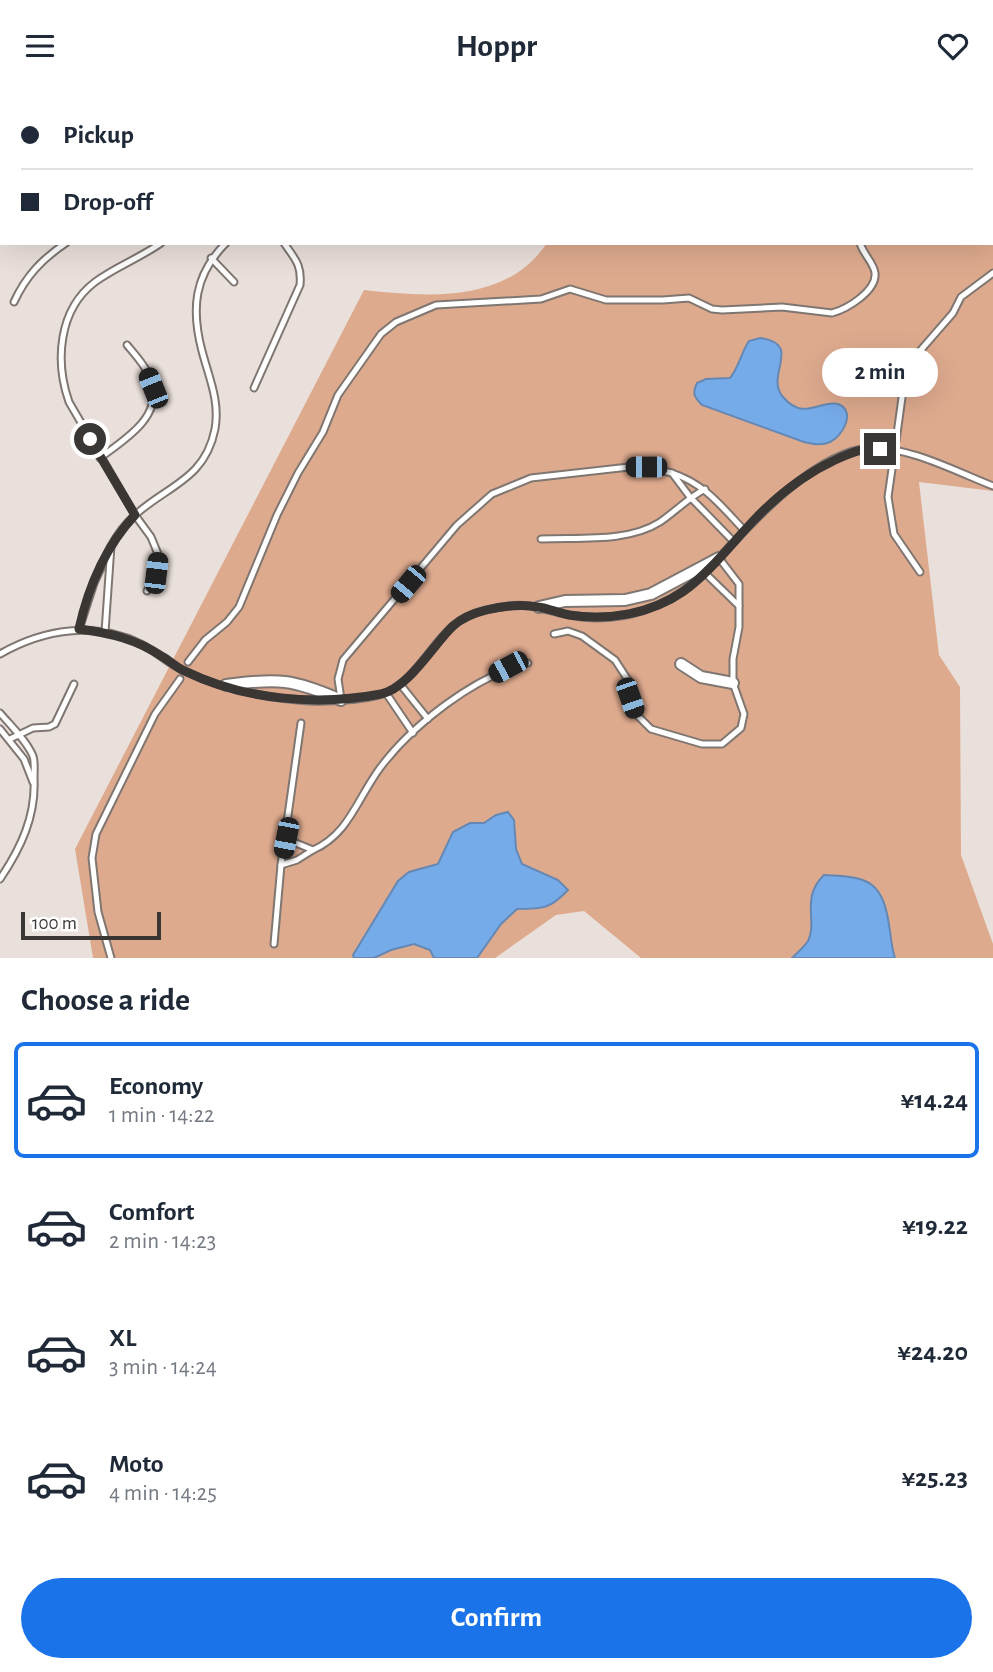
<!DOCTYPE html>
<meta charset="utf-8">
<style>
:root{--surface:#fff;--page:#f2f2f3;--text:#1f2937;--muted:#747a83;--line:#e0e1e3;--accent:#1a73e8}
body{margin:0;font-family:"Alegreya Sans",sans-serif;background:var(--page);color:var(--text);height:100vh;display:flex;flex-direction:column;font-size:26px;white-space:nowrap}
*{box-sizing:border-box;margin:0}
p{font-size:23px;color:var(--muted)}
.icon{flex:none;width:38px;height:38px;fill:none;stroke:currentColor;stroke-width:2;stroke-linecap:round;stroke-linejoin:round}
.map{position:relative;height:867px;overflow:hidden}
.details{display:flex;flex-direction:column;background:var(--surface);flex:1}
.details>*{flex:none}
.guide{position:absolute;left:0px;top:0px;width:994px;height:154px;box-shadow:0 7px 28px #0002;display:grid;align-content:center;height:154px;padding:0 21px;background:var(--surface)}
.scale{position:absolute;left:21px;bottom:18px;width:140px;box-sizing:border-box;padding-left:7px;border:4px solid #3a3634;border-top:0;font-size:19px;line-height:24px;white-space:nowrap;color:#3a3634;-webkit-text-stroke:5px #fff;paint-order:stroke}
.end{position:absolute;width:32px;height:32px;margin:-16px;border:9px solid #3a3634;background:#fff;box-shadow:0 0 0 4px #fff}
.from{border-radius:50%}
.bubble{position:absolute;height:49px;border-radius:24px;background:var(--surface);box-shadow:0 7px 28px #0002;font-size:23px;font-weight:600;line-height:49px;text-align:center}
.car{position:absolute;width:21px;height:42px;margin:-21px -10px;border-radius:9px;box-shadow:0 0 5px 2px #0007;background:linear-gradient(#222 24%,#8ab4d8 0 40%,#222 0 76%,#8ab4d8 0 86%,#222 0)}
.guide b{display:flex;align-items:center;gap:24px;height:66px;font-size:26px}
.guide b+b{border-top:2px solid var(--line)}
.guide i{width:18px;height:18px;background:var(--text)}
ul{padding:0;list-style:none}
li{display:flex;align-items:center;gap:21px;height:116px;margin:0 14px 10px;padding:0 7px;border:4px solid transparent;border-radius:10px}
li div{flex:1}
li b{display:block;font-size:26px}
li em{font-style:normal;font-weight:600}
li.selected{border-color:var(--accent)}
li>.icon{width:63px;height:63px;stroke-width:1.5}
h2{padding:0 21px;font-size:32px;line-height:84px}
.primary-button{display:flex;gap:14px;margin-top:auto;padding:14px 21px}
.primary-button a{flex:1;height:80px;border-radius:42px;background:var(--accent);color:#fff;font-size:28px;font-weight:600;line-height:80px;text-align:center}
header{display:flex;justify-content:space-between;align-items:center;height:91px;padding:0 21px;background:var(--surface);font-size:32px;font-weight:600}
.map>svg:first-child{display:block}
</style>
<header><svg class="icon" aria-label="menu" viewBox="0 0 24 24"><path d="M4 6h16M4 12h16M4 18h16"/></svg>Hoppr<svg class="icon" aria-label="heart" viewBox="0 0 24 24"><path d="M12 20l-8-8c-3-5 5-10 8-4 3-6 11-1 8 4z"/></svg></header>
<div class="map">
<svg width="993" height="867" viewBox="0 0 993 867">
<rect width="100%" height="100%" fill="#eae0db"/>
<path fill="#deaa8e" d="M691,0H993V400L919,391L939,564L960,596L961,764L993,853V867H641L584,820L556,824L495,867H93L75,758L364,199C428,206 506,213 547,152H992V2H687Z"/>
<g fill="#76abea" stroke="#6488b3" stroke-width="2">
<path d="M760,247C804,253 764,284 783,306C804,331 821,308 838,313C857,320 842,346 830,351C821,355 813,353 804,351L702,314C694,306 692,302 697,292L706,288L730,287C739,276 741,262 749,250Z"/>
<path d="M508,721L514,729L516,758L522,773L558,789L568,799C550,818 543,818 517,818L501,833L477,867H434L430,859L414,853L391,859L374,867H354L353,864L398,790L409,781L438,773L453,741L470,732H484L496,724Z"/>
<path d="M824,784C871,786 883,790 890,840C891,849 892,858 895,867H792C797,862 804,856 808,850C818,831 800,807 824,784Z"/>
</g>
<g fill="none" stroke-linecap="round" stroke-linejoin="round">
<g stroke="#76abea" stroke-width="10">
<polyline points="226,2 232,0"/>
<polyline points="0,108 2,107"/>
</g>
<defs>
<g id="lane">
<polyline points="480,0 481,2"/>
<polyline points="740,0 741,2"/>
<polyline points="541,2 541,0"/>
<polyline points="706,2 709,0"/>
<polyline points="992,32 993,32"/>
<polyline points="211,167 234,191"/>
<path d="M14,211C26,185 42,168 66,152"/>
<path d="M254,297L300,194C302,174 295,168 284,152"/>
<polyline points="896,350 904,292 913,268 953,222 961,206 993,182"/>
<path d="M100,367C122,350 159,329 153,296C150,280 137,266 127,254"/>
<polyline points="893,371 888,406 894,443 920,481"/>
<path d="M541,448C578,446 627,452 660,431C676,420 688,407 705,398"/>
<path d="M734,451L690,406L672,382C705,393 721,415 744,439"/>
<path d="M111,455C117,444 124,434 134,425C166,395 205,389 215,338C220,310 209,287 202,260C191,218 194,184 226,152"/>
<path d="M720,466C753,430 817,360 870,357C908,355 957,381 993,395"/>
<polyline points="705,482 739,515"/>
<path d="M147,500L156,482L158,463L151,446L135,424L69,311C55,271 58,219 95,191C115,176 140,167 161,152"/>
<polyline points="79,538 94,492 111,455 105,541"/>
<polyline points="554,543 568,540 582,545 615,569 628,589 630,607 635,622 651,638 702,653 722,653 741,637 744,623 733,592 733,568 739,536 739,493 719,467"/>
<path d="M0,563C44,538 94,530 141,553C157,561 170,574 186,581C223,598 268,607 309,610C327,611 371,609 387,601C416,588 430,554 454,534C469,521 489,518 508,515C528,512 546,519 565,523C622,536 674,515 713,474"/>
<path d="M188,571L205,549L227,531L239,516L277,424L298,382L323,341L338,304L381,243L396,231L436,214L541,208L570,198L606,209H663L689,207L712,218L722,219L782,216L832,222C847,218 877,200 875,182C874,172 863,163 860,152"/>
<polyline points="400,593 428,628"/>
<polyline points="386,602 413,642"/>
<polyline points="341,608 338,588 343,569 457,434 492,403 531,387 629,376 646,376 672,382"/>
<path d="M0,622C11,635 26,649 33,665C35,671 34,680 34,687C36,725 21,757 0,788"/>
<polyline points="0,638 24,668 33,691"/>
<polyline points="10,648 33,637 49,636 55,633 74,593"/>
<path d="M313,759C349,743 357,708 380,677C412,634 475,585 528,572"/>
<polyline points="281,774 297,769 313,759 286,748"/>
<polyline points="274,853 281,774 301,632"/>
<polyline points="111,867 98,821 92,767 96,743 155,623 180,588"/>
</g>
<g id="street">
<polyline points="191,2 197,0"/>
<polyline points="0,95 2,94"/>
<polyline points="539,516 565,510 625,509 651,503 719,467"/>
<polyline points="681,573 701,586 733,592"/>
<path d="M226,594C278,587 293,588 341,609"/>
</g>
</defs>
<use href="#lane" stroke="#7f7671" stroke-width="9"/>
<use href="#street" stroke="#7f7671" stroke-width="14"/>
<use href="#lane" stroke="#fff" stroke-width="5"/>
<use href="#street" stroke="#fff" stroke-width="10"/>
</g>
<g fill="none" stroke-linecap="round" stroke-linejoin="round">
<path stroke="#3a3634" stroke-width="9" d="M90,348L135,424C106,455 88,497 79,538C110,542 136,548 163,566C170,570 177,577 185,580C243,609 318,615 381,603C408,598 433,554 453,535C462,527 474,522 486,519C503,515 521,513 538,516C548,517 558,522 569,524C608,530 651,523 684,500C711,480 732,452 755,428C778,404 805,383 835,369C850,362 864,356 880,358"/>
</g>
</svg>
<div class="scale">100 m</div>
<i class="end from" style="left:90px;top:348px"></i>
<i class="end" style="left:880px;top:358px"></i>
<div class="bubble" style="left:822px;top:257px;width:116px">2 min</div>
<i class="car" style="left:153px;top:297px;rotate:338deg"></i>
<i class="car" style="left:646px;top:376px;rotate:270deg"></i>
<i class="car" style="left:156px;top:482px;rotate:7deg"></i>
<i class="car" style="left:408px;top:493px;rotate:220deg"></i>
<i class="car" style="left:508px;top:576px;rotate:242deg"></i>
<i class="car" style="left:630px;top:607px;rotate:161deg"></i>
<i class="car" style="left:286px;top:747px;rotate:191deg"></i>
<div class="guide">
<b><i class="from"></i>Pickup</b>
<b><i></i>Drop-off</b>
</div>
</div>
<section class="details">
<h2>Choose a ride</h2>
<ul>
<li class="selected"><svg class="icon" aria-label="car" viewBox="0 0 24 24"><path d="M5 17H2v-5l4-1 3-4h7l3 4 3 1v5h-3M9 17h6M6 11h13"/><circle cx="7" cy="17" r="2"/><circle cx="17" cy="17" r="2"/></svg><div><b>Economy</b><p>1 min · 14:22</p></div><em>¥14.24</em></li>
<li><svg class="icon" aria-label="car" viewBox="0 0 24 24"><path d="M5 17H2v-5l4-1 3-4h7l3 4 3 1v5h-3M9 17h6M6 11h13"/><circle cx="7" cy="17" r="2"/><circle cx="17" cy="17" r="2"/></svg><div><b>Comfort</b><p>2 min · 14:23</p></div><em>¥19.22</em></li>
<li><svg class="icon" aria-label="car" viewBox="0 0 24 24"><path d="M5 17H2v-5l4-1 3-4h7l3 4 3 1v5h-3M9 17h6M6 11h13"/><circle cx="7" cy="17" r="2"/><circle cx="17" cy="17" r="2"/></svg><div><b>XL</b><p>3 min · 14:24</p></div><em>¥24.20</em></li>
<li><svg class="icon" aria-label="car" viewBox="0 0 24 24"><path d="M5 17H2v-5l4-1 3-4h7l3 4 3 1v5h-3M9 17h6M6 11h13"/><circle cx="7" cy="17" r="2"/><circle cx="17" cy="17" r="2"/></svg><div><b>Moto</b><p>4 min · 14:25</p></div><em>¥25.23</em></li>
</ul>
<div class="primary-button"><a>Confirm</a></div>
</section>
